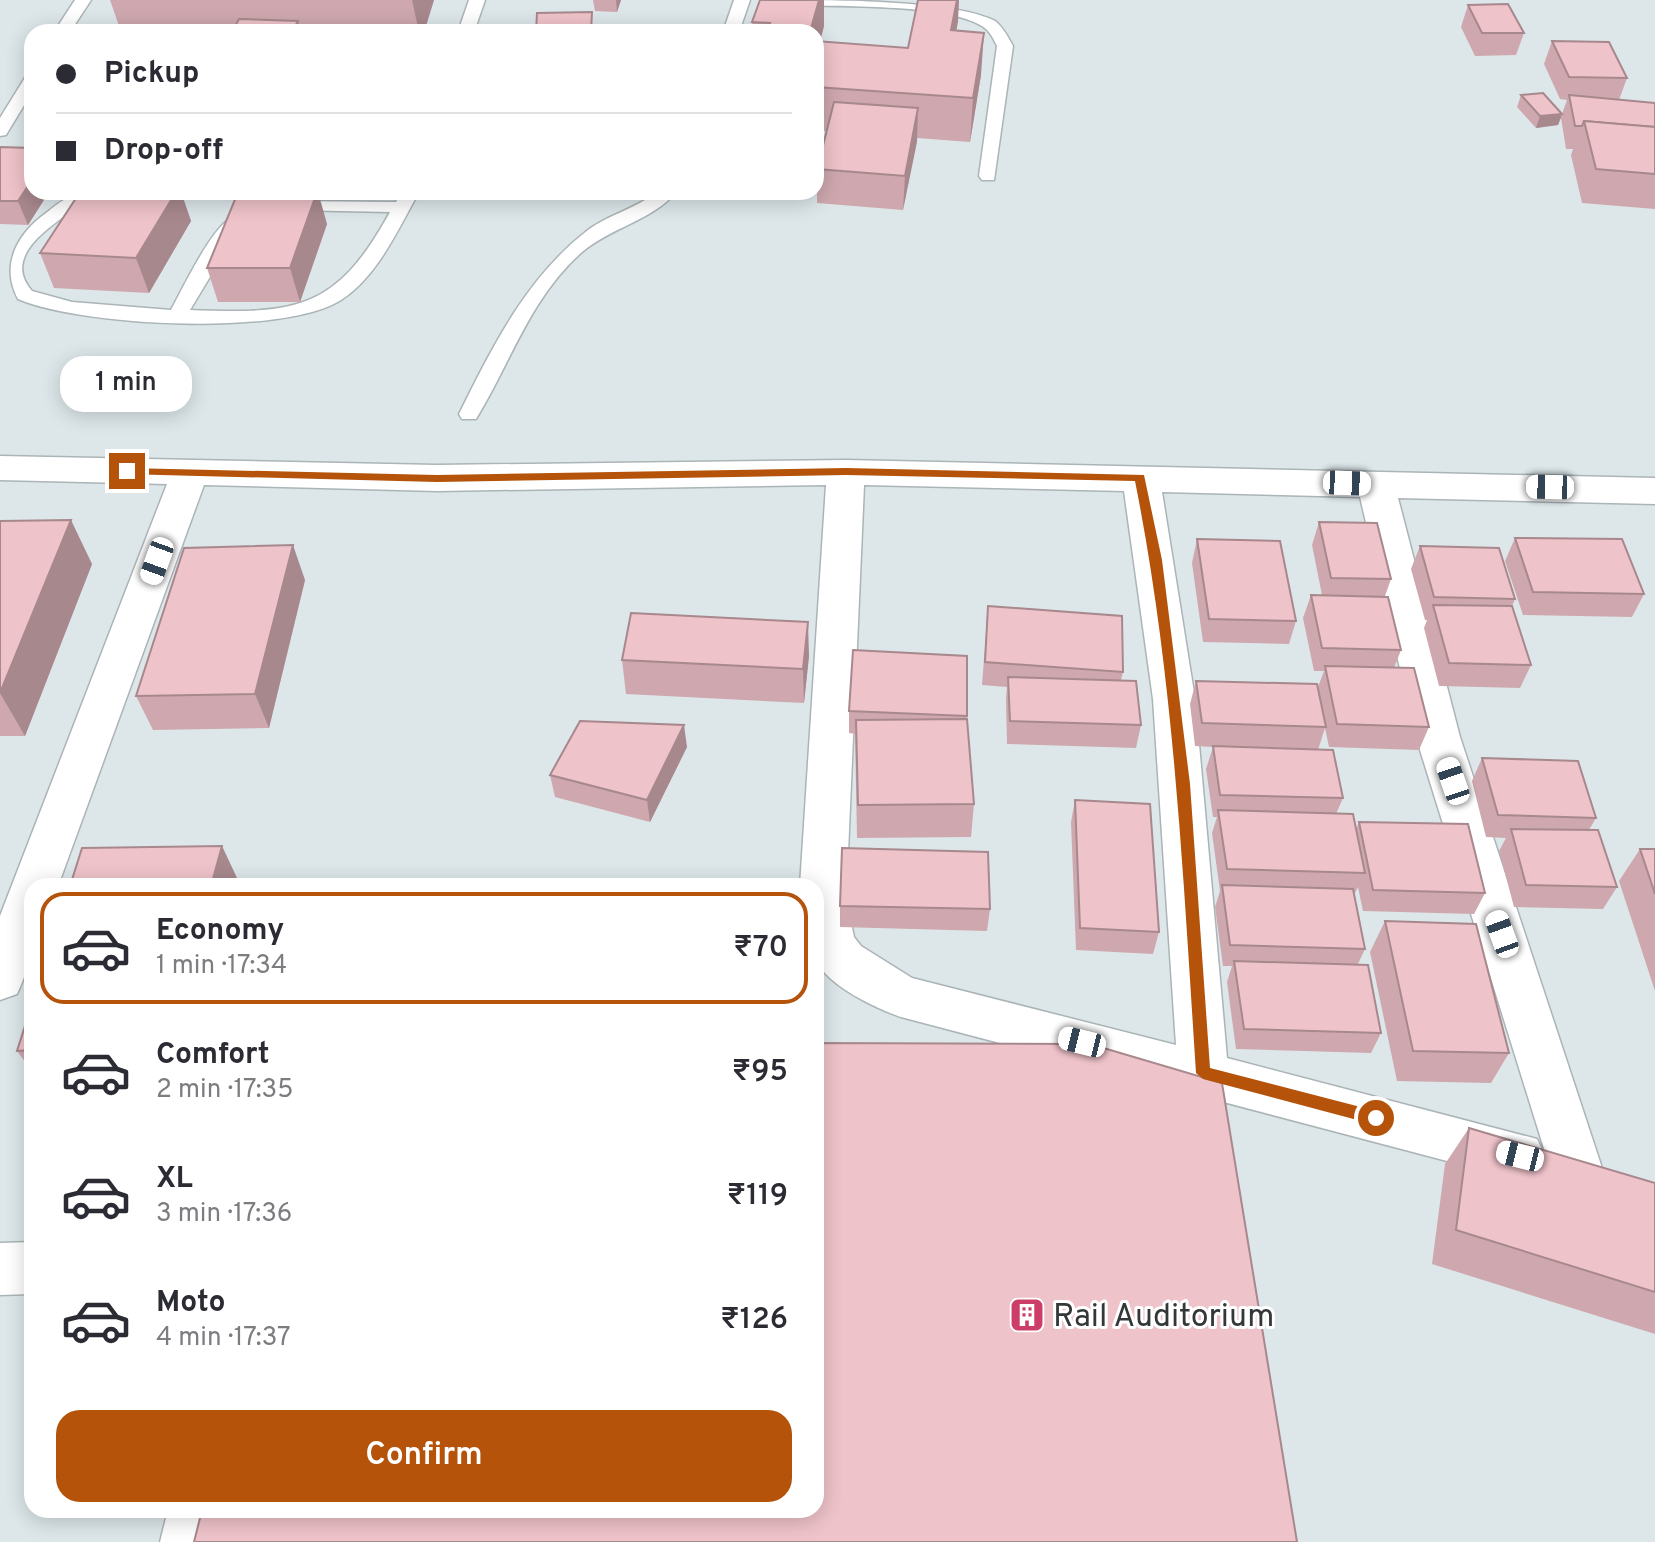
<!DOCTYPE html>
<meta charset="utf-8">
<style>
:root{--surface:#fff;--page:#f7f7f7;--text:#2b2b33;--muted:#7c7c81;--line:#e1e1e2;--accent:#b45309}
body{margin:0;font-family:Overpass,sans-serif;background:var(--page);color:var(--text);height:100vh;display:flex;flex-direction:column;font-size:30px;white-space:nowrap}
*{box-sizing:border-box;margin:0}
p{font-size:26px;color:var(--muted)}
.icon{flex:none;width:44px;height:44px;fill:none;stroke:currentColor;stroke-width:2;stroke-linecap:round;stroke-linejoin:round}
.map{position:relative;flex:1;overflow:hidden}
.sheet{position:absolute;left:24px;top:878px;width:800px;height:640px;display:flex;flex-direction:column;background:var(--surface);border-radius:24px;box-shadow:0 4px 20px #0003}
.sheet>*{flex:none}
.hud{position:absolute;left:24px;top:24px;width:800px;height:176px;border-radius:24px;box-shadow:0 4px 20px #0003;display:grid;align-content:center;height:176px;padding:0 32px;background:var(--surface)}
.end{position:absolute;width:36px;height:36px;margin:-18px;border:10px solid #b45309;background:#fff;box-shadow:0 0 0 4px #fff}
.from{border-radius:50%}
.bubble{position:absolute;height:56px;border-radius:24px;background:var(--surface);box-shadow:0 4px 20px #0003;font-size:26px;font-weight:600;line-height:56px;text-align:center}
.car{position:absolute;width:24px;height:48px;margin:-24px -12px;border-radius:10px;box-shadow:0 0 6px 2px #0007;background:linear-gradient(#fff 24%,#345 0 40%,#fff 0 76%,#345 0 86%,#fff 0)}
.hud b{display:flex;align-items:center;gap:28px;height:76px;font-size:30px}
.hud b+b{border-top:2px solid var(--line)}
.hud i{width:20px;height:20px;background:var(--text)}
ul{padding:14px 0 0;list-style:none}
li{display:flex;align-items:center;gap:24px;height:112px;margin:0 16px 12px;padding:0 16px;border:4px solid transparent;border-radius:24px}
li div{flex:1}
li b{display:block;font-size:30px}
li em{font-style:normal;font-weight:600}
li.active{border-color:var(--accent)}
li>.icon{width:72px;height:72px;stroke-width:1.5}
.primary-button{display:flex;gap:16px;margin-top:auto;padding:16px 32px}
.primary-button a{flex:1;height:92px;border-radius:24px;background:var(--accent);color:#fff;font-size:32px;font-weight:600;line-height:92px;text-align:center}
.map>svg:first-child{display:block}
</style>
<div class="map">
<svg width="1655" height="1542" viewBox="0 0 1655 1542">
<rect width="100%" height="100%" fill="#dde7ea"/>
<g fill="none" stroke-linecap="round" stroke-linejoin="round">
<defs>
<g id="service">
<polygon points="75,0 91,0 70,32 54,32"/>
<polygon points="469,0 485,0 474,32 458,32"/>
<polygon points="734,0 750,0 739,32 723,32"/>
<path d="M781,0C832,0 955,0 995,21C1003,27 1008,37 1013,46L994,180H982L979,176L997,46C993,38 990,31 982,26C944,3 836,7 789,5Z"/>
<polygon points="32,74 32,92 6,135 0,136 0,118 26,76"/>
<path d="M401,192H419C398,229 378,276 341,300C283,337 81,326 18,299C0,265 17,234 46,213C54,207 62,199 72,197L81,202L78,206C54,225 0,255 32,291L72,302L171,310C182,290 214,222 234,217L243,222L190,310C296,314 336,311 390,212L291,210L285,209V201L396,202Z"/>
<path d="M657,192H676C653,220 610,228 582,252C530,298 511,362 476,419H462L459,414C493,346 526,278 588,230C609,214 636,209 657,192Z"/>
</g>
<g id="minor">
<path d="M0,456L437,465L846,460L1655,478V504L1398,498L1460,737L1603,1171L1596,1188L1577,1195L1558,1188L1551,1171L1416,737L1360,497L1162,492L1195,699L1227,1058L1537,1139L1545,1156L1537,1173L1519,1180L901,1017C878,1009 820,983 816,956C813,934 816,908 816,886H800L826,485L437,491L204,485L58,886H32C32,928 36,955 17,994L0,1000V916L167,484L0,480ZM864,485L1124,491L1153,699L1176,1045L912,978L861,946L854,937L846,899Z"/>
<polygon points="32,1242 32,1294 0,1295 0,1243"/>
<polygon points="168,1510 228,1510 220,1542 160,1542"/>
</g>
</defs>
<use href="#service" stroke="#abb4b7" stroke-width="3"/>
<use href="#minor" stroke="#abb4b7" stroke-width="3"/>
<use href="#service" fill="#fff" fill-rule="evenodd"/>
<use href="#minor" fill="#fff" fill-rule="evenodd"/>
</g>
<g fill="#cea8ae">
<polygon points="110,0 434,0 424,32 121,32"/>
<polygon points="593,0 621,0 617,12 595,11"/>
<polygon points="760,0 824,0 824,26 820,42 908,48 918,0 959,0 956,31 981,75 970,142 917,138 903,210 817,203 817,169 827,131 816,130 816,32 753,32 752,22"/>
<polygon points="1468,5 1524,33 1516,55 1475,56 1461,27"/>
<polygon points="1552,41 1627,78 1619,100 1655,103 1655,209 1582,203 1571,155 1573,149 1566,149 1561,118 1558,125 1536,128 1517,107 1521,95 1562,114 1567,100 1560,99 1544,64"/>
<polygon points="0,147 32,192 49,192 28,225 0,224"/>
<polygon points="80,192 181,192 191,221 149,293 54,288 40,253"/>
<polygon points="327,224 300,302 218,302 207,268"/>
<polygon points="0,521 92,564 25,736 0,736"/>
<polygon points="1319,522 1391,579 1385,596 1401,650 1394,668 1429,727 1419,750 1329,747 1325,728 1318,750 1343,798 1336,814 1356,829 1359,822 1485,893 1474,914 1363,911 1358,887 1354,895 1365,949 1358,964 1381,1033 1371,1053 1236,1049 1227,982 1232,966 1223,966 1215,907 1220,891 1212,833 1217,817 1213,817 1206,769 1213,747 1195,746 1190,704 1196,681 1318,687 1324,671 1314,671 1303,618 1311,595 1322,595 1312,545"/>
<polygon points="1515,538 1644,594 1632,617 1523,615 1505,561"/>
<polygon points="1197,539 1296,621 1289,644 1203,642 1192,563"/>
<polygon points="1420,546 1515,599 1512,606 1531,665 1520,688 1439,686 1424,628 1427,620 1425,620 1411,569"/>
<polygon points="305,580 269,728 153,730 136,696"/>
<polygon points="988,606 1123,672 1121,680 1141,725 1136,748 1007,744 1006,700 1007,687 982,685"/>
<polygon points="809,656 804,703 626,694 622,660"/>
<polygon points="849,711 967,716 974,804 971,837 857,838 855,734 849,733"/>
<polygon points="687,747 650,822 555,797 550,775"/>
<polygon points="1482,758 1596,818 1589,830 1617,887 1603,909 1514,907 1499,851 1506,838 1486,837 1472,781"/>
<polygon points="1075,800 1159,932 1153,954 1076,950 1071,822"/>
<polygon points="1640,849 1655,849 1655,991 1619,881"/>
<polygon points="840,906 990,909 987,931 840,927"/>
<polygon points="1385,921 1509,1053 1491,1083 1397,1081 1370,952"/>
<polygon points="32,1004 32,1071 17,1051"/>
<polygon points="1469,1128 1655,1183 1655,1334 1432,1264 1445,1164"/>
</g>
<g fill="#a7888d">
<polygon points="412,0 434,0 424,32 419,32"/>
<polygon points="616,0 621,0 617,12"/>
<polygon points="819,0 824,0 824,26 816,55 816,32 810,32"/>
<polygon points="957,0 959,0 958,22 948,73 951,30"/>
<polygon points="298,21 301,32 292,32"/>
<polygon points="984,33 981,75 970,142 973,98"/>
<polygon points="918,108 917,142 903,210 905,176"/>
<polygon points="1562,114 1558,125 1536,128 1540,116"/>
<polygon points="32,180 32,192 49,192 28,225 18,201"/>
<polygon points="176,192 181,192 191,221 149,293 136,258"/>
<polygon points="317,192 318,192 327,224 300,302 290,268"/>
<polygon points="71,520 92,564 25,736 0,693"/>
<polygon points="293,545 305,580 269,728 255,694"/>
<polygon points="808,622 809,656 804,703 803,669"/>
<polygon points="684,725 687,747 650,822 647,800"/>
<polygon points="222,846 237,878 235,886 211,886"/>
</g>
<g fill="#efc3ca" stroke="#a7888d" stroke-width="2">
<polygon points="760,0 819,0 810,32 767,32 770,23 752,22"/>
<polygon points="918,0 957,0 951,30 984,33 973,98 816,87 816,41 908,48"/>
<polygon points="1508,4 1524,33 1482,33 1468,5"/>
<polygon points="592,12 591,32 536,32 537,13"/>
<polygon points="239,19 298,21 292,32 232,32"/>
<polygon points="1552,41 1609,42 1627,78 1569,77"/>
<polygon points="1543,93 1562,114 1540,116 1521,95"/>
<polygon points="1569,95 1655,103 1655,127 1584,121 1582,126 1575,126"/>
<polygon points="834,102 918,108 905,176 817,169"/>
<polygon points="1584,121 1655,127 1655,174 1596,169"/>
<polygon points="0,147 32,148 32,180 18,201 0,201"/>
<polygon points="80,192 176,192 136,258 40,253"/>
<polygon points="238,192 317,192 290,268 207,268"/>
<polygon points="71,520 0,693 0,521"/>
<polygon points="1319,522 1377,523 1391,579 1331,578"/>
<polygon points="1515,538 1622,539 1644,594 1533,592"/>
<polygon points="1197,539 1280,541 1296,621 1209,619"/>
<polygon points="293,545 255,694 136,696 184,548"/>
<polygon points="1420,546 1499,548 1515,599 1434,597"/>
<polygon points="1311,595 1388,597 1401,650 1322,648"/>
<polygon points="1433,605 1512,606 1531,665 1449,663"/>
<polygon points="988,606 1122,616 1123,672 985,662"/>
<polygon points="631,613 808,622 803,669 622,660"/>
<polygon points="853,650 967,656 967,716 849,711"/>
<polygon points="1325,666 1414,668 1429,727 1337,724"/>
<polygon points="1008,677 1136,681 1141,725 1010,721"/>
<polygon points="1196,681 1317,684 1326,727 1202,723"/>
<polygon points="967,719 974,804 858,805 856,720"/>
<polygon points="580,721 684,725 647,800 550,775"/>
<polygon points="1213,746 1333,750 1343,798 1220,795"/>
<polygon points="1482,758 1578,761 1596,818 1498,815"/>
<polygon points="1075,800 1150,804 1159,932 1080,928"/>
<polygon points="1218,810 1353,814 1365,873 1227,869"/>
<polygon points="1359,822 1468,824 1485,893 1373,890"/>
<polygon points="1511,829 1598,830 1617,887 1526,885"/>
<polygon points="222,846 211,886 70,886 82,848"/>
<polygon points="842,848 988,852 990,909 840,906"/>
<polygon points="1640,849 1655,849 1655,894"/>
<polygon points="1222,885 1353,889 1365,949 1230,945"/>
<polygon points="1385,921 1476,924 1509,1053 1413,1051"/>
<polygon points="1234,961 1368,965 1381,1033 1244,1029"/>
<polygon points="32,1004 32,1050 17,1051"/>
<polygon points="816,1043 1090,1044 1222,1083 1297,1542 194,1542 202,1510 816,1510"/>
<polygon points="1469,1128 1655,1183 1655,1292 1456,1230"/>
</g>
<path fill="#b45309" d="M127,468L437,475L846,468L1144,475L1162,560L1190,784L1210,1068L1376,1111L1381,1113V1123L1376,1125L1203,1079L1196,1073C1183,875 1174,676 1135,481L846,475L437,482L123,474Z"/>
<defs>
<symbol id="building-square" viewBox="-11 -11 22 22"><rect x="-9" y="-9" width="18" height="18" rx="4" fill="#cc3e67" stroke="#fff"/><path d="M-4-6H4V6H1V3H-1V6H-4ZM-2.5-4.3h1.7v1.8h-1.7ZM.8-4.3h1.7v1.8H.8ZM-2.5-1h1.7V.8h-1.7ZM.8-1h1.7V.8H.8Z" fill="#fff"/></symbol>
</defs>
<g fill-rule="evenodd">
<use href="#building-square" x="1007" y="1295" width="40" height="40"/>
</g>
<g text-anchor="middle" stroke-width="6" stroke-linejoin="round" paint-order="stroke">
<g font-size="32" fill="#333738" stroke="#fff" text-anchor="start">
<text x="1053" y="1326">Rail Auditorium</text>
</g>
</g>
</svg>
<i class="end from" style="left:1376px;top:1118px"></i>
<i class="end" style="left:127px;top:471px"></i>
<div class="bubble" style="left:60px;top:356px;width:132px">1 min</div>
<i class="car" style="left:1347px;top:483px;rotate:92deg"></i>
<i class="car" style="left:1550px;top:487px;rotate:271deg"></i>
<i class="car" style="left:157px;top:561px;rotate:200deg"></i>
<i class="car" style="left:1453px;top:781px;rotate:341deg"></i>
<i class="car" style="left:1502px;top:934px;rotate:340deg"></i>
<i class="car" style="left:1082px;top:1042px;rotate:284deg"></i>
<i class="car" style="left:1520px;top:1156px;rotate:284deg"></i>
<div class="hud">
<b><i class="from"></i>Pickup</b>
<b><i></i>Drop-off</b>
</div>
<section class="sheet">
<ul>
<li class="active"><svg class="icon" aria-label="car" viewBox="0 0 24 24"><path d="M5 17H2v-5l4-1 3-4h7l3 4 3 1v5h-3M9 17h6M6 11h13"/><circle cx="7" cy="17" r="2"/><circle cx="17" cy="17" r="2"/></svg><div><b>Economy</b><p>1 min · 17:34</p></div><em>₹70</em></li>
<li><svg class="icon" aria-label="car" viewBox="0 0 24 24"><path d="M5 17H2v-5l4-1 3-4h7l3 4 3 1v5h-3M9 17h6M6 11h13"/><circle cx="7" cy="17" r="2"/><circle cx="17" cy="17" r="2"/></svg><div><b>Comfort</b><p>2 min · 17:35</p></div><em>₹95</em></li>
<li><svg class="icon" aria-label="car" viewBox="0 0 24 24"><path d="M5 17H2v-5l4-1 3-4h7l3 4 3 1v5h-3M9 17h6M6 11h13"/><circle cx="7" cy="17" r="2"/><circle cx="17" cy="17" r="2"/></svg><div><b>XL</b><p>3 min · 17:36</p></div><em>₹119</em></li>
<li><svg class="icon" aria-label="car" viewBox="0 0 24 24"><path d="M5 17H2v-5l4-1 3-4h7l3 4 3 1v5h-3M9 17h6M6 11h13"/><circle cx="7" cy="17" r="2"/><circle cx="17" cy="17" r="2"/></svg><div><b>Moto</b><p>4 min · 17:37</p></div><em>₹126</em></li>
</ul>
<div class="primary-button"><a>Confirm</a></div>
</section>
</div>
